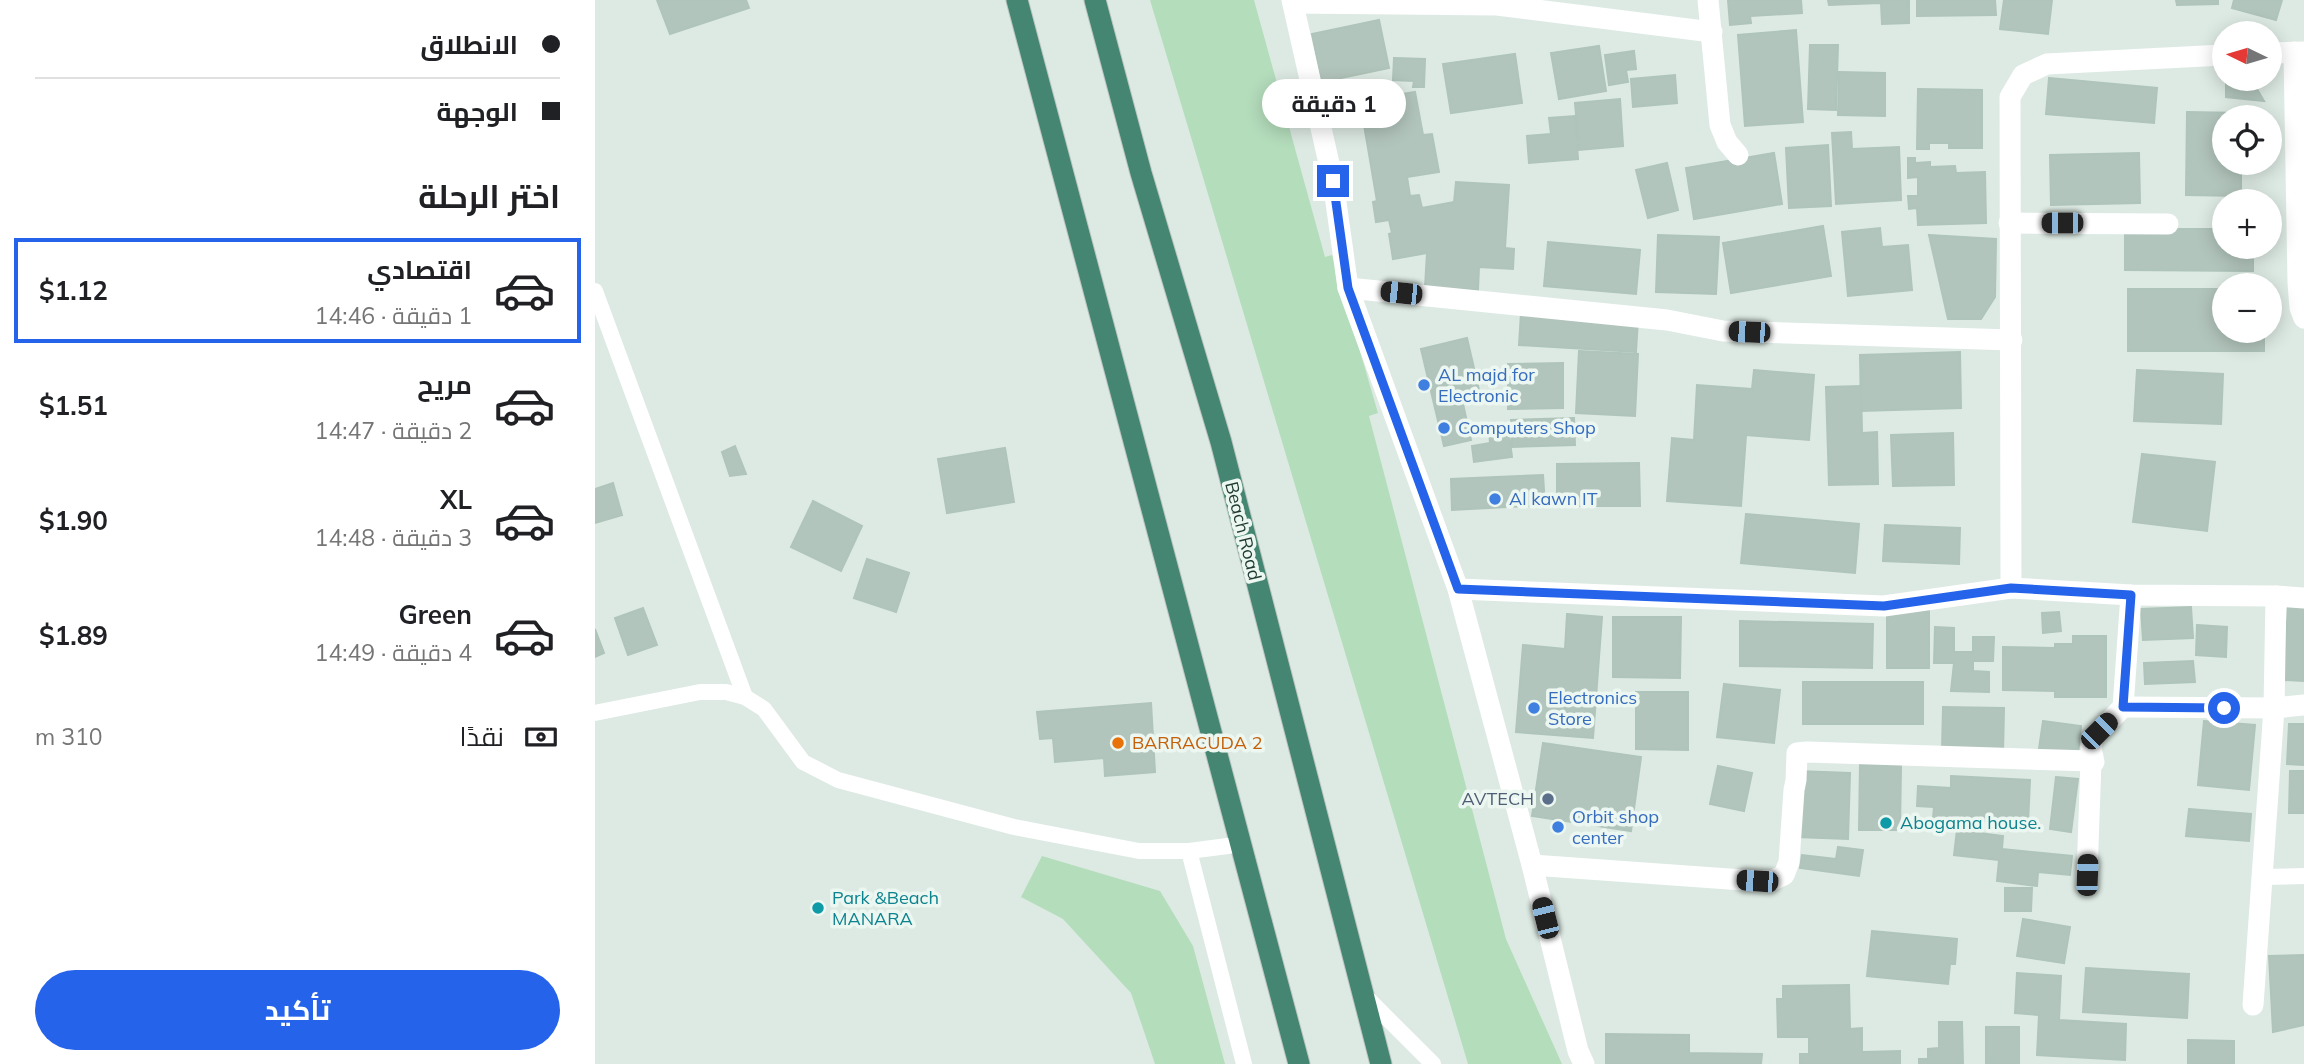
<!DOCTYPE html>
<html lang="ar">
<meta charset="utf-8">
<style>
:root{--surface:#fff;--page:#f2f2f2;--text:#202124;--muted:#757577;--line:#e0e0e0;--accent:#2563eb}
body{margin:0;font-family:Mulish,Cairo,sans-serif;background:var(--page);color:var(--text);direction:rtl;height:100vh;display:flex;flex-direction:column;font-size:26px;white-space:nowrap}
*{box-sizing:border-box;margin:0}
p{font-size:23px;color:var(--muted)}
.icon{flex:none;width:38px;height:38px;fill:none;stroke:currentColor;stroke-width:2;stroke-linecap:round;stroke-linejoin:round}
.map{position:relative;flex:1;overflow:hidden;direction:ltr}
.panel{display:flex;flex-direction:column;background:var(--surface);width:595px}
.panel>*{flex:none}
.guide{display:grid;align-content:center;height:154px;padding:0 35px;background:var(--surface)}
.needle{width:46px;rotate:275deg}
.buttons{position:absolute;left:1617px;top:21px;display:grid;gap:14px}
.buttons a{display:grid;place-items:center;width:70px;height:70px;border-radius:50%;background:var(--surface);box-shadow:0 4px 18px #0003;font-size:35px}
.end{position:absolute;width:32px;height:32px;margin:-16px;border:9px solid #2563eb;background:#fff;box-shadow:0 0 0 4px #fff}
.from{border-radius:50%}
.bubble{position:absolute;height:49px;border-radius:24px;background:var(--surface);box-shadow:0 4px 18px #0003;font-size:23px;font-weight:700;line-height:49px;text-align:center;direction:rtl}
.car{position:absolute;width:21px;height:42px;margin:-21px -10px;border-radius:9px;box-shadow:0 0 5px 2px #0007;background:linear-gradient(#222 24%,#8ab4d8 0 40%,#222 0 76%,#8ab4d8 0 86%,#222 0)}
.guide b{display:flex;align-items:center;gap:24px;height:66px;font-size:26px}
.guide b+b{border-top:2px solid var(--line)}
.guide i{width:18px;height:18px;background:var(--text)}
ul{padding:0;list-style:none}
li{display:flex;align-items:center;gap:21px;height:105px;margin:0 14px 10px;padding:0 21px;border:4px solid transparent;border-radius:0px}
li div{flex:1}
li b{display:block;font-size:26px}
li em{font-style:normal;font-weight:700}
li.current{border-color:var(--accent)}
li>.icon{width:63px;height:63px;stroke-width:1.5}
h2{padding:0 35px;font-size:32px;line-height:84px}
.pay{display:flex;align-items:center;gap:18px;height:77px;padding:0 35px;font-size:26px}
.pay p{margin-inline-start:auto}
.button{display:flex;gap:14px;margin-top:auto;padding:14px 35px}
.button a{flex:1;height:80px;border-radius:42px;background:var(--accent);color:#fff;font-size:28px;font-weight:700;line-height:80px;text-align:center}
main{display:flex;flex:1;min-height:0}
.map>svg:first-child{display:block}
</style>
<main>
<div class="map">
<svg width="1709" height="1064" viewBox="0 0 1709 1064">
<rect width="100%" height="100%" fill="#ddeae3"/>
<g fill="#b4ddbc">
<polygon points="555,0 659,0 730,257 737,255 783,413 774,416 911,939 967,1064 873,1064"/>
<polygon points="447,856 565,891 598,946 630,1064 560,1064 536,993 468,919 426,897"/>
</g>
<g fill="#b2c5bc" stroke="#afc4ba" stroke-width="2">
<polygon points="62,0 151,0 154,8 75,34"/>
<polygon points="1133,0 1206,0 1207,13 1155,16 1156,23 1135,25"/>
<polygon points="1233,0 1314,0 1314,23 1287,24 1286,3 1234,5"/>
<polygon points="1322,0 1400,0 1401,15 1322,16"/>
<polygon points="1409,0 1457,0 1453,34 1405,29"/>
<polygon points="1581,0 1623,0 1623,4 1582,5"/>
<polygon points="1639,0 1687,0 1681,20 1637,8"/>
<polygon points="784,20 794,68 727,82 717,34"/>
<polygon points="1201,30 1208,122 1150,126 1143,35"/>
<polygon points="1215,45 1243,45 1241,110 1213,109"/>
<polygon points="1004,46 1011,91 964,99 956,53"/>
<polygon points="1039,51 1041,69 1031,70 1033,82 1014,85 1010,55"/>
<polygon points="920,54 927,103 856,113 848,64"/>
<polygon points="799,58 830,59 829,87 818,87 819,81 798,80"/>
<polygon points="1244,72 1290,73 1290,116 1243,115"/>
<polygon points="1080,75 1082,103 1038,107 1036,79"/>
<polygon points="1454,78 1562,88 1559,123 1451,114"/>
<polygon points="1631,79 1656,79 1669,101 1631,97"/>
<polygon points="1323,89 1387,90 1387,148 1354,148 1354,143 1334,143 1334,149 1322,149"/>
<polygon points="820,92 828,135 837,134 844,172 812,177 815,196 824,195 827,208 859,202 861,182 914,185 910,248 919,249 918,269 884,267 883,290 830,287 832,253 798,259 794,234 797,233 794,220 781,222 778,202 782,201 765,101"/>
<polygon points="1025,99 1028,146 984,150 980,103"/>
<polygon points="1592,112 1647,113 1647,117 1629,117 1629,163 1646,163 1646,196 1591,195"/>
<polygon points="980,116 983,159 934,163 932,136 956,134 954,118"/>
<polygon points="1256,132 1257,149 1304,147 1306,200 1241,204 1237,133"/>
<polygon points="1233,145 1236,206 1194,208 1191,148"/>
<polygon points="1179,153 1187,204 1099,219 1091,168"/>
<polygon points="1544,153 1545,203 1456,205 1455,155"/>
<polygon points="1313,158 1320,158 1320,163 1335,162 1335,167 1360,166 1361,173 1390,172 1391,223 1323,225 1322,208 1314,209 1313,196 1323,196 1323,177 1313,178"/>
<polygon points="1072,163 1083,210 1053,218 1041,170"/>
<polygon points="1228,226 1236,276 1136,293 1128,243"/>
<polygon points="1285,228 1287,247 1313,245 1317,290 1253,296 1247,232"/>
<polygon points="1530,229 1629,229 1629,247 1658,247 1658,271 1530,270"/>
<polygon points="1063,235 1124,237 1121,294 1061,292"/>
<polygon points="1334,235 1401,239 1400,297 1386,319 1353,319"/>
<polygon points="953,242 1045,250 1041,294 949,286"/>
<polygon points="1533,289 1629,289 1629,331 1669,331 1669,351 1533,351"/>
<polygon points="926,313 1043,319 1041,352 924,345"/>
<polygon points="872,338 884,390 866,395 876,440 849,446 826,349"/>
<polygon points="984,351 1043,354 1040,416 981,413"/>
<polygon points="1365,352 1366,408 1266,411 1265,355"/>
<polygon points="968,363 968,408 913,409 913,364"/>
<polygon points="1159,370 1219,375 1214,440 1151,435 1146,506 1072,501 1077,438 1099,440 1102,385 1157,389"/>
<polygon points="1542,370 1628,374 1626,424 1539,421"/>
<polygon points="1266,386 1267,433 1282,432 1283,484 1234,485 1231,387"/>
<polygon points="979,418 980,445 917,447 916,420"/>
<polygon points="913,427 917,457 879,462 877,446 895,443 894,429"/>
<polygon points="1358,433 1359,485 1298,486 1296,435"/>
<polygon points="140,446 151,474 135,476 127,452"/>
<polygon points="410,448 419,502 352,513 343,459"/>
<polygon points="1547,454 1620,462 1612,531 1538,522"/>
<polygon points="1044,463 1045,506 962,506 962,464"/>
<polygon points="948,475 950,505 857,510 856,479"/>
<polygon points="18,483 27,515 0,523 0,489"/>
<polygon points="218,501 267,526 246,571 196,547"/>
<polygon points="1151,514 1264,524 1260,573 1146,563"/>
<polygon points="1290,525 1365,528 1364,564 1288,561"/>
<polygon points="272,559 314,573 301,612 259,598"/>
<polygon points="1693,604 1709,605 1709,681 1689,680"/>
<polygon points="1596,607 1598,638 1548,640 1546,609"/>
<polygon points="48,608 62,645 33,655 20,618"/>
<rect x="1292" y="611" width="42" height="57"/>
<polygon points="1464,612 1466,631 1448,633 1447,613"/>
<polygon points="972,614 1007,617 998,738 921,732 928,645 970,649"/>
<polygon points="1018,617 1086,617 1085,678 1018,677"/>
<polygon points="1145,621 1278,624 1277,668 1145,666"/>
<polygon points="1602,625 1632,627 1631,657 1601,655"/>
<polygon points="1340,627 1359,628 1359,652 1378,652 1378,637 1399,637 1398,661 1378,661 1378,671 1394,672 1394,692 1356,691 1359,663 1339,663"/>
<polygon points="0,629 9,653 0,657"/>
<polygon points="1478,636 1511,636 1511,697 1460,697 1460,691 1408,690 1408,647 1460,648 1460,644 1478,644"/>
<polygon points="1598,661 1600,682 1550,684 1549,663"/>
<rect x="1208" y="682" width="120" height="42"/>
<polygon points="1129,684 1185,690 1179,743 1122,737"/>
<polygon points="1041,692 1093,692 1093,750 1041,749"/>
<polygon points="556,703 560,772 510,776 509,758 460,762 458,738 445,739 442,712"/>
<polygon points="1348,707 1409,708 1408,753 1347,752"/>
<polygon points="1448,721 1486,726 1483,754 1444,749"/>
<polygon points="1609,721 1660,725 1654,790 1603,785"/>
<polygon points="1694,724 1709,724 1709,765 1692,764"/>
<polygon points="948,743 1046,757 1036,831 937,816"/>
<polygon points="1265,764 1306,765 1305,830 1264,830"/>
<polygon points="1123,766 1157,773 1149,811 1115,804"/>
<polygon points="1202,771 1255,773 1253,839 1201,837"/>
<polygon points="1695,771 1709,771 1709,813 1694,813"/>
<polygon points="1356,776 1435,780 1433,823 1338,818 1339,807 1322,806 1323,786 1356,788"/>
<polygon points="1461,777 1483,779 1476,832 1455,829"/>
<polygon points="1594,809 1656,814 1654,841 1591,836"/>
<polygon points="1362,830 1408,836 1407,849 1477,856 1475,875 1443,872 1442,886 1402,881 1404,860 1359,855"/>
<polygon points="1243,847 1268,850 1264,876 1205,868 1207,855 1241,859"/>
<polygon points="1410,888 1437,888 1436,911 1410,911"/>
<polygon points="1428,919 1475,927 1469,963 1422,956"/>
<polygon points="1277,931 1362,939 1360,964 1355,964 1353,984 1272,976"/>
<polygon points="1709,955 1709,1025 1678,1032 1674,956"/>
<polygon points="1491,968 1594,974 1592,1018 1488,1012"/>
<polygon points="1422,973 1466,976 1464,1020 1531,1024 1530,1060 1442,1055 1444,1015 1420,1013"/>
<polygon points="1254,985 1255,1029 1267,1028 1267,1052 1305,1051 1305,1064 1205,1064 1205,1054 1214,1054 1214,1037 1183,1037 1182,999 1188,999 1188,986"/>
<polygon points="1344,1022 1367,1022 1368,1064 1324,1064 1324,1059 1333,1059 1333,1049 1344,1048"/>
<rect x="1391" y="1027" width="33" height="37"/>
<polygon points="1011,1034 1094,1035 1094,1053 1167,1054 1166,1064 1011,1064"/>
<polygon points="1593,1040 1639,1041 1639,1064 1593,1064"/>
</g>
<g fill="none" stroke-linecap="round" stroke-linejoin="round">
<defs>
<g id="trunk">
<polyline points="422,0 704,1064"/>
<polyline points="500,0 546,173 626,442 786,1064"/>
</g>
</defs>
<use href="#trunk" stroke="#bcc4c1" stroke-width="23"/>
<g stroke="#fff" stroke-width="16">
<polyline points="0,291 150,697"/>
<polyline points="0,713 105,692 131,692 150,697 169,709 208,762 243,780 419,827 544,851 594,851 648,844"/>
<polyline points="594,851 649,1064"/>
<polyline points="1667,877 1709,876"/>
<polyline points="768,994 838,1064"/>
</g>
<g stroke="#fff" stroke-width="21">
<polyline points="697,0 738,181 753,288 863,589 937,865 983,1051 989,1064"/>
<polyline points="1113,0 1125,125 1132,142 1143,155"/>
<polyline points="698,3 902,5 1117,32"/>
<polyline points="1699,52 1703,283 1705,308 1709,318"/>
<polyline points="1675,53 1709,52"/>
<polyline points="1414,223 1573,224"/>
<polyline points="753,288 1072,320 1128,331 1417,340"/>
<polyline points="1416,588 1415,97 1428,75 1452,64 1629,55"/>
<polyline points="863,589 1289,606 1416,588 1536,595 1681,596 1709,598"/>
<polyline points="1528,707 1679,708 1709,705"/>
<polyline points="937,865 1162,881 1178,880 1189,875 1194,862 1199,790 1201,780 1202,753 1212,752 1496,761"/>
<polyline points="1492,875 1496,761 1499,762 1496,748 1498,738 1528,707 1536,595"/>
<polyline points="1658,1005 1679,708 1681,596"/>
</g>
<use href="#trunk" stroke="#448671" stroke-width="21"/>
</g>
<g fill="none" stroke-linecap="round" stroke-linejoin="round">
<polyline stroke="#2563eb" stroke-width="9" points="738,181 753,288 863,589 1289,606 1416,588 1536,595 1528,707 1629,708"/>
</g>
<g fill="#3f7fe0" stroke="#edf7f1" stroke-width="2.5">
<circle cx="829" cy="385" r="7"/>
<circle cx="849" cy="428" r="7"/>
<circle cx="900" cy="499" r="7"/>
<circle cx="939" cy="708" r="7"/>
<circle cx="963" cy="827" r="7"/>
</g>
<circle fill="#e8710a" stroke="#edf7f1" stroke-width="2.5" cx="523" cy="743" r="7"/>
<circle fill="#5c6f8a" stroke="#edf7f1" stroke-width="2.5" cx="953" cy="799" r="7"/>
<g fill="#0f9aa8" stroke="#edf7f1" stroke-width="2.5">
<circle cx="1291" cy="823" r="7"/>
<circle cx="223" cy="908" r="7"/>
</g>
<g text-anchor="middle" stroke-width="7" stroke-linejoin="round" paint-order="stroke">
<g font-size="18" fill="#366cbe" stroke="#edf7f1" text-anchor="start">
<text x="843" y="381">AL majd for<tspan x="843" dy="21">Electronic</tspan></text>
<text x="863" y="434">Computers Shop</text>
<text x="914" y="505">Al kawn IT</text>
<text x="953" y="704">Electronics<tspan x="953" dy="21">Store</tspan></text>
<text x="977" y="823">Orbit shop<tspan x="977" dy="21">center</tspan></text>
</g>
<g font-size="18" fill="#1e3a31" stroke="#edf7f1">
<text transform="translate(648 531) rotate(76)" y="6">Beach Road</text>
</g>
<g font-size="18" fill="#c56008" stroke="#edf7f1" text-anchor="start">
<text x="537" y="749">BARRACUDA 2</text>
</g>
<g font-size="18" fill="#4e5e75" stroke="#edf7f1" text-anchor="end">
<text x="939" y="805">AVTECH</text>
</g>
<g font-size="18" fill="#0d838f" stroke="#edf7f1" text-anchor="start">
<text x="1305" y="829">Abogama house.</text>
<text x="237" y="904">Park &amp;Beach<tspan x="237" dy="21">MANARA</tspan></text>
</g>
</g>
</svg>
<div class="buttons">
<a><svg class="needle" viewBox="-14 -14 28 28"><path d="M0-13l5 13h-10z" fill="#e53935"/><path d="M0 13l5-13h-10z" fill="#757577"/></svg></a>
<a><svg class="icon" aria-label="locate" viewBox="0 0 24 24"><circle cx="12" cy="12" r="6"/><path d="M12 2v4M12 18v4M2 12h4M18 12h4"/></svg></a>
<a>+</a>
<a>−</a>
</div>
<i class="end from" style="left:1629px;top:708px"></i>
<i class="end" style="left:738px;top:181px"></i>
<div class="bubble" style="left:667px;top:79px;width:144px">1 دقيقة</div>
<i class="car" style="left:1467px;top:223px;rotate:270deg"></i>
<i class="car" style="left:806px;top:293px;rotate:276deg"></i>
<i class="car" style="left:1154px;top:332px;rotate:272deg"></i>
<i class="car" style="left:1504px;top:731px;rotate:45deg"></i>
<i class="car" style="left:1492px;top:875px;rotate:2deg"></i>
<i class="car" style="left:1162px;top:881px;rotate:274deg"></i>
<i class="car" style="left:950px;top:918px;rotate:346deg"></i>
</div>
<section class="panel">
<div class="guide">
<b><i class="from"></i>الانطلاق</b>
<b><i></i>الوجهة</b>
</div>
<h2>اختر الرحلة</h2>
<ul>
<li class="current"><svg class="icon" aria-label="car" viewBox="0 0 24 24"><path d="M5 17H2v-5l4-1 3-4h7l3 4 3 1v5h-3M9 17h6M6 11h13"/><circle cx="7" cy="17" r="2"/><circle cx="17" cy="17" r="2"/></svg><div><b>اقتصادي</b><p>1 دقيقة · 14:46</p></div><em>$1.12</em></li>
<li><svg class="icon" aria-label="car" viewBox="0 0 24 24"><path d="M5 17H2v-5l4-1 3-4h7l3 4 3 1v5h-3M9 17h6M6 11h13"/><circle cx="7" cy="17" r="2"/><circle cx="17" cy="17" r="2"/></svg><div><b>مريح</b><p>2 دقيقة · 14:47</p></div><em>$1.51</em></li>
<li><svg class="icon" aria-label="car" viewBox="0 0 24 24"><path d="M5 17H2v-5l4-1 3-4h7l3 4 3 1v5h-3M9 17h6M6 11h13"/><circle cx="7" cy="17" r="2"/><circle cx="17" cy="17" r="2"/></svg><div><b>XL</b><p>3 دقيقة · 14:48</p></div><em>$1.90</em></li>
<li><svg class="icon" aria-label="car" viewBox="0 0 24 24"><path d="M5 17H2v-5l4-1 3-4h7l3 4 3 1v5h-3M9 17h6M6 11h13"/><circle cx="7" cy="17" r="2"/><circle cx="17" cy="17" r="2"/></svg><div><b>Green</b><p>4 دقيقة · 14:49</p></div><em>$1.89</em></li>
</ul>
<div class="pay"><svg class="icon" aria-label="cash" viewBox="0 0 24 24"><path d="M3 7h18v10H3z"/><circle cx="12" cy="12" r="2"/></svg>نقدًا<p>310 m</p></div>
<div class="button"><a>تأكيد</a></div>
</section>
</main>
